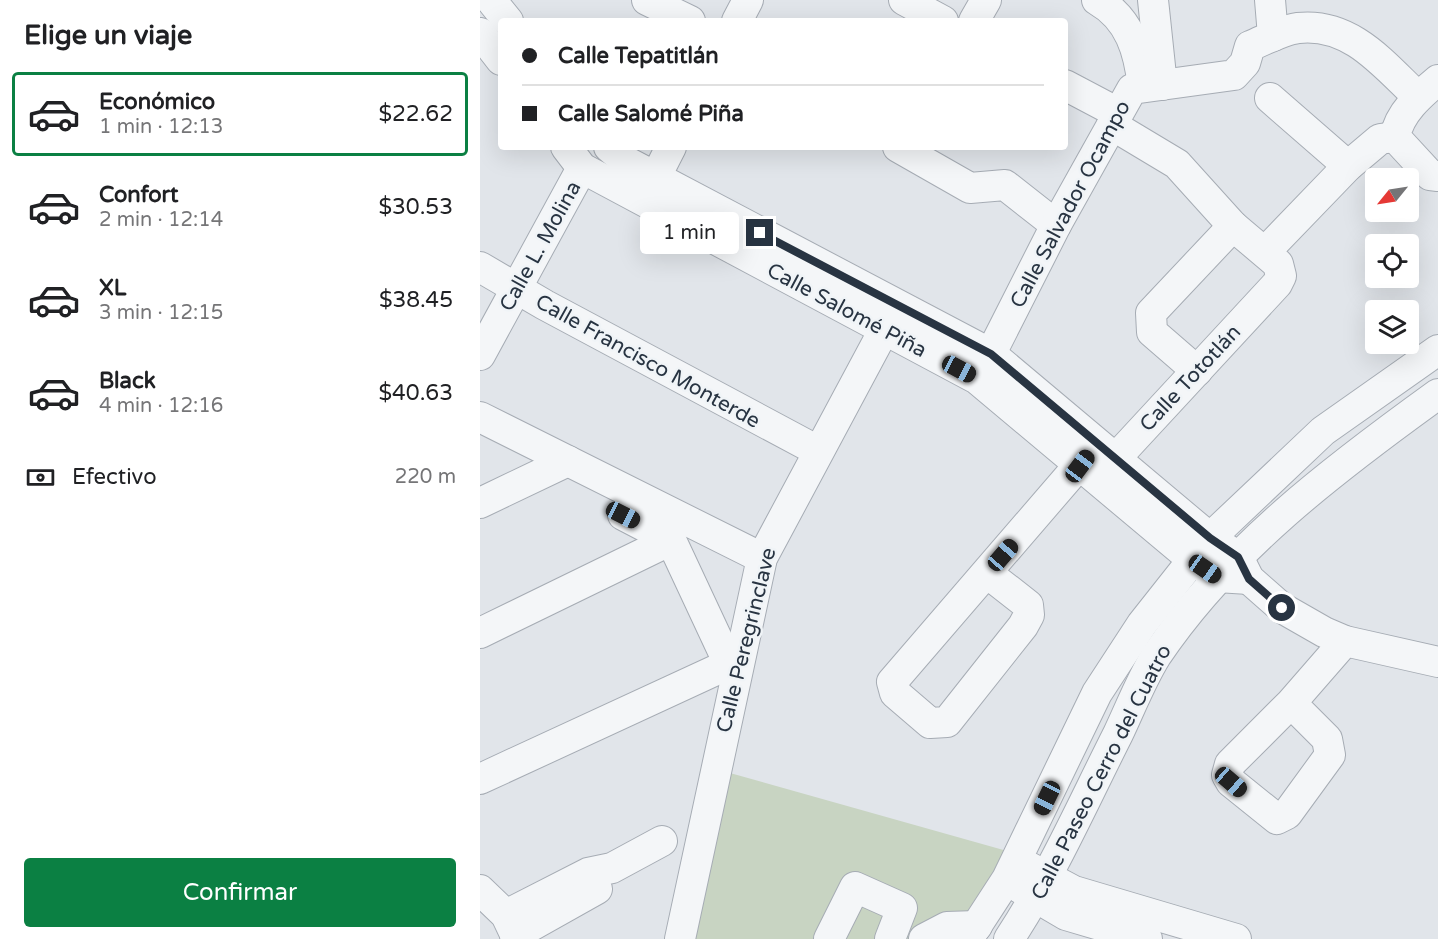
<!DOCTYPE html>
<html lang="es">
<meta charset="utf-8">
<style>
:root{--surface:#fff;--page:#f2f2f2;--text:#202124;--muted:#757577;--line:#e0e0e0;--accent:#0b8043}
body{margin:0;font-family:"Varela Round",sans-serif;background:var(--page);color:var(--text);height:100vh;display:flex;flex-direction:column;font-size:22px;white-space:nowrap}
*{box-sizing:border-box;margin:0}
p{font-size:20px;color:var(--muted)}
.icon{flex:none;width:33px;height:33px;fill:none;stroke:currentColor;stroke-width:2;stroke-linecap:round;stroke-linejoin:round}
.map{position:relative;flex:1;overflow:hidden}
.drawer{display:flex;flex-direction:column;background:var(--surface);width:480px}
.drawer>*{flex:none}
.guide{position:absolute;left:18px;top:18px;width:570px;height:132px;border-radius:6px;box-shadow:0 6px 24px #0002;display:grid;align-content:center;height:132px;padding:0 24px;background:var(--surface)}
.needle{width:39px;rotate:240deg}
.controls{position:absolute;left:885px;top:168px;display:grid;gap:12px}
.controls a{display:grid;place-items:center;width:54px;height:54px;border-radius:6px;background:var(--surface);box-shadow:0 6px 24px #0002;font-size:30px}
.end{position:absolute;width:27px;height:27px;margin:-14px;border:8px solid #283442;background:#fff;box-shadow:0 0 0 3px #fff}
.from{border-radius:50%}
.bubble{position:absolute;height:42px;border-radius:6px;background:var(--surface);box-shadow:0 6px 24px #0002;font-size:20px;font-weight:600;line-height:42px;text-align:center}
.car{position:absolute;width:18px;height:36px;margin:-18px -9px;border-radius:8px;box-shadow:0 0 4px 2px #0007;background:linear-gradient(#222 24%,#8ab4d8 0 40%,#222 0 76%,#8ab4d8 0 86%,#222 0)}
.guide b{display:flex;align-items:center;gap:21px;height:57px;font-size:22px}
.guide b+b{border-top:2px solid var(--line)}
.guide i{width:15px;height:15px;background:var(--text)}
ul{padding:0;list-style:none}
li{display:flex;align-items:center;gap:18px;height:84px;margin:0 12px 9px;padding:0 12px;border:3px solid transparent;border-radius:6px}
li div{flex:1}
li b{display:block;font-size:22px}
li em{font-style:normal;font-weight:600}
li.on{border-color:var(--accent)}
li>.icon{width:54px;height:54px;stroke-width:1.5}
h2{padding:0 24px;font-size:27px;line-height:72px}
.pay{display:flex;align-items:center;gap:15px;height:66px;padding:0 24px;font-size:22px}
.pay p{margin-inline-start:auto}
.button{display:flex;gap:12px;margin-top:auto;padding:12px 24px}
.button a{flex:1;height:69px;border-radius:6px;background:var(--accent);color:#fff;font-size:24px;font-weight:600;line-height:69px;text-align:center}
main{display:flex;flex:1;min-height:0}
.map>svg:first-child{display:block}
</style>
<main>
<section class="drawer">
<h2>Elige un viaje</h2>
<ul>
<li class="on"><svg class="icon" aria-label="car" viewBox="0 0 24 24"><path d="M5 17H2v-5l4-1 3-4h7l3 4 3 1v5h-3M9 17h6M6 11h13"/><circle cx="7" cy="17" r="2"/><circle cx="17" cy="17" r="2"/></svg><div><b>Económico</b><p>1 min · 12:13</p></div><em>$22.62</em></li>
<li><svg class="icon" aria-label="car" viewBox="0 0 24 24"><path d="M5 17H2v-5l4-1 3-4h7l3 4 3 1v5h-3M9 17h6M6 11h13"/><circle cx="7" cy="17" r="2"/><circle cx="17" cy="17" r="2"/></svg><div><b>Confort</b><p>2 min · 12:14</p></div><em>$30.53</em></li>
<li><svg class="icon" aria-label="car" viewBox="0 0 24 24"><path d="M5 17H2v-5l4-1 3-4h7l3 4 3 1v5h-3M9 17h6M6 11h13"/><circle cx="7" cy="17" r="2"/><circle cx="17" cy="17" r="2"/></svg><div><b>XL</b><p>3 min · 12:15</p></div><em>$38.45</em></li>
<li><svg class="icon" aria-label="car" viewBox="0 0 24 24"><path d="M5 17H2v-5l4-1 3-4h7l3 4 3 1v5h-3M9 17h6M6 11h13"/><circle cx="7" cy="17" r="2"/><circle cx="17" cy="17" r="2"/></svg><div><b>Black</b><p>4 min · 12:16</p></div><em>$40.63</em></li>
</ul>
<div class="pay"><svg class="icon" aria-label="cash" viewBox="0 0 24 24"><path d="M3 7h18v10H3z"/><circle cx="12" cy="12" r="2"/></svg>Efectivo<p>220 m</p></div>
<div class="button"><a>Confirmar</a></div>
</section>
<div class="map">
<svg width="958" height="939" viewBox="0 0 958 939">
<rect width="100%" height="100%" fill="#e1e5ea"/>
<polygon fill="#c8d4c2" points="250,773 527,851 469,939 214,939"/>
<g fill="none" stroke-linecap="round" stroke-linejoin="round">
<defs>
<g id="minor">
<polyline points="11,0 28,21"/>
<polyline points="167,0 210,21"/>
<polyline points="424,0 463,21"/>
<path d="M617,0C650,19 659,51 663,87"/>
<polyline points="673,0 682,85"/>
<polyline points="790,0 793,36"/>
<polyline points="257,21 268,0"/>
<polyline points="494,21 506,0"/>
<polyline points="0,33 21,60"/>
<path d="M958,80C940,95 919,113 915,137L950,175L958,176"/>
<polyline points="585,85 638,113"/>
<polyline points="790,98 868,166"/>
<polyline points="86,147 102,168 497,379 713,560 737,577 769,579"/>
<polyline points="129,147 147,162 511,354 730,538 758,557 769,579 802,608 844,632 865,641 958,662"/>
<polyline points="418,147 490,188 525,185 576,225"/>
<polyline points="166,196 191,147"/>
<polyline points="785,252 868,166 900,139 915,137"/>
<polyline points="0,267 65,305 338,451"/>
<polyline points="0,355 102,168"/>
<path d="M502,371L576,225L652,89L754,75L765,63L770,46C785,40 802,30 818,28C871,22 904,65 938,97"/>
<polyline points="717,371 672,332 671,313 753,226"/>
<polyline points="0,417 282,558"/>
<polyline points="623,472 797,284 801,276 798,264 753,226 697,164 632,125"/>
<polyline points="0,503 88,461"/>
<polyline points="143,515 191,540 255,677"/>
<polyline points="507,573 548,605 549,615 543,626 467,722 450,723 415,693 412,682 612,450"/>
<polyline points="0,633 191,540"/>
<polyline points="811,703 847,739 850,755 807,814 797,819 751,782 747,775 750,764 811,703 865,641"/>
<polyline points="0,779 249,664"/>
<polyline points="549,867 594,891 756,939"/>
<polyline points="540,888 586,915 667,939"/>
<polyline points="0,890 26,915 35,934"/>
<polyline points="26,915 108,873 132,868 182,841"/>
<polyline points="35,935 117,889"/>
<polyline points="200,939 282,558 404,330"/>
<polyline points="349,939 375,887 422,908 410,939"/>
<polyline points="444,939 467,927 497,926"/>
<polyline points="488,939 527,879 617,693 662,624 730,538 843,431 958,350"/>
<path d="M529,939C572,874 603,803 638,734C650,709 661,680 676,656C748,549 854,469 958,394"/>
</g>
</defs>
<use href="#minor" stroke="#a6acb4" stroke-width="32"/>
<use href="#minor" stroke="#f4f6f8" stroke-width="30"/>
</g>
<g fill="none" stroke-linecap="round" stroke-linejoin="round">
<polyline stroke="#283442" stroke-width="8" points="280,233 511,354 730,538 758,557 769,579 802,608"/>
</g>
<g text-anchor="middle" stroke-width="5" stroke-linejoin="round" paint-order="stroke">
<g font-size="21" fill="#283442" stroke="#f0f4f7">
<text transform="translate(590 204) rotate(-62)" y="7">Calle Salvador Ocampo</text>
<text transform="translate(60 246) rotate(-61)" y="7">Calle L. Molina</text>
<text transform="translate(367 310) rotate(28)" y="7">Calle Salomé Piña</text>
<text transform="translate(168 361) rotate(29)" y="7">Calle Francisco Monterde</text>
<text transform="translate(710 378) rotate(-47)" y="7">Calle Tototlán</text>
<text transform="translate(266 640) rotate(-76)" y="7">Calle Peregrinclave</text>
<text transform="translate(621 772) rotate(-63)" y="7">Calle Paseo Cerro del Cuatro</text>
</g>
</g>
</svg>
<div class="controls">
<a><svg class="needle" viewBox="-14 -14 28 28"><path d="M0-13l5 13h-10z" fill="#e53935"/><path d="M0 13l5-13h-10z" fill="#757577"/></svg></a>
<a><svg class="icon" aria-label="locate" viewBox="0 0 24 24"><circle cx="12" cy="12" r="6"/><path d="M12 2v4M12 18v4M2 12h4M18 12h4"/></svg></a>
<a><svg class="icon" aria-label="layers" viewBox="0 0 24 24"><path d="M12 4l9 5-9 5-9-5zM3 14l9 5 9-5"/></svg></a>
</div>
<i class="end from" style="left:802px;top:608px"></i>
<i class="end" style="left:280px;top:233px"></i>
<div class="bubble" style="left:160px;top:212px;width:99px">1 min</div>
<i class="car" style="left:479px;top:369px;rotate:118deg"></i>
<i class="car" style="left:600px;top:466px;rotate:37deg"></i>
<i class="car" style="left:143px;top:515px;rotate:117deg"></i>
<i class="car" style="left:523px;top:555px;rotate:41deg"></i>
<i class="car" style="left:725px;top:569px;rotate:125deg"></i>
<i class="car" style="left:751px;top:782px;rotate:131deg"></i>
<i class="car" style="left:567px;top:798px;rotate:206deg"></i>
<div class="guide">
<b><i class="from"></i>Calle Tepatitlán</b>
<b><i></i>Calle Salomé Piña</b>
</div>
</div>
</main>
